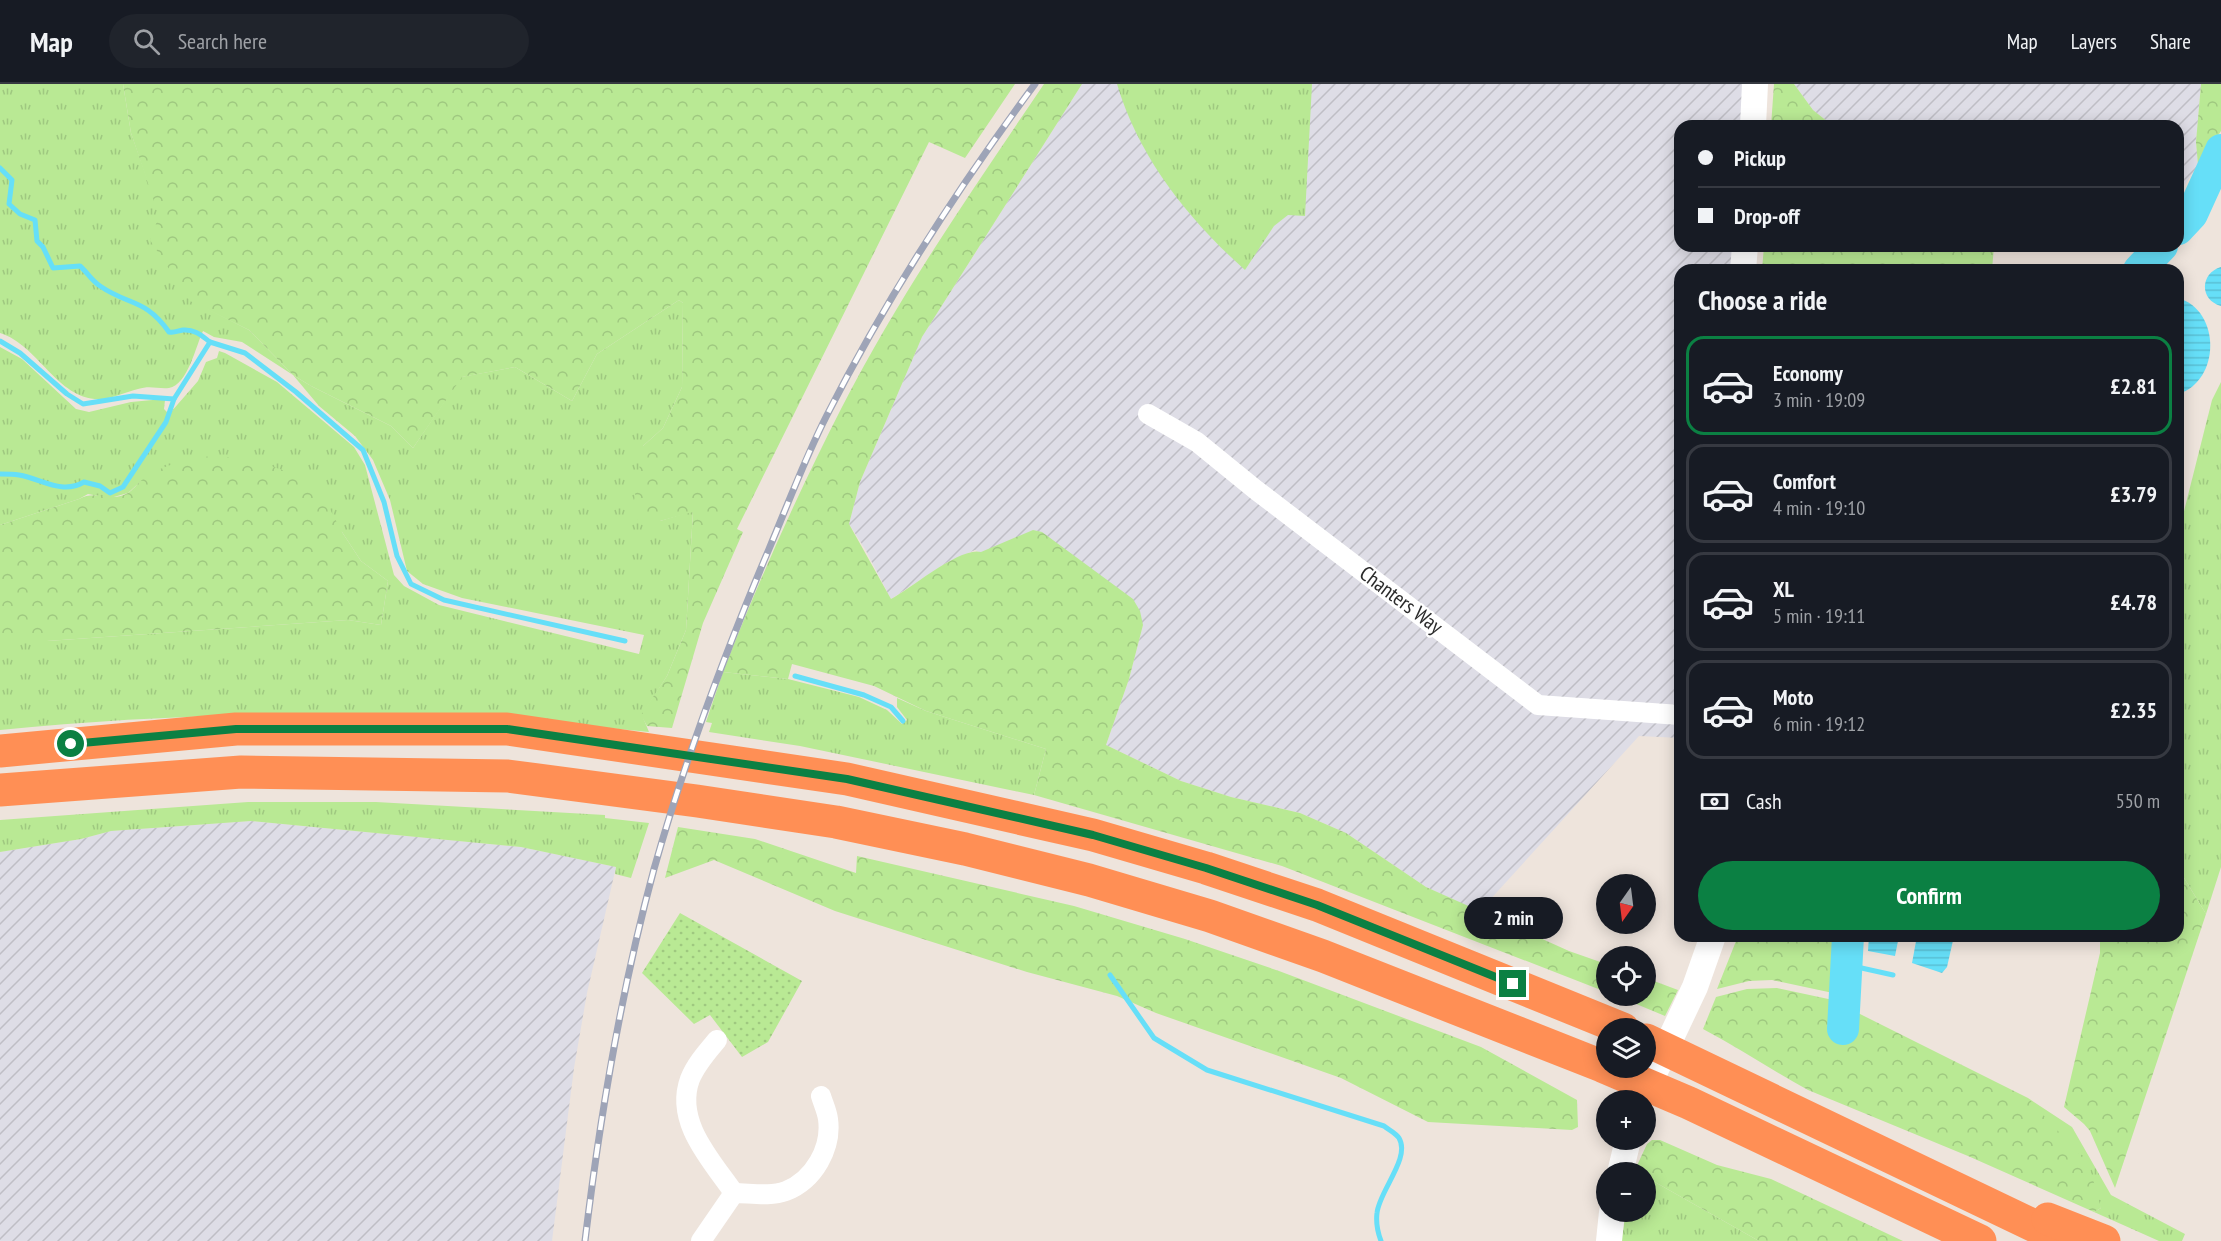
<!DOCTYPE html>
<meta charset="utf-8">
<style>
:root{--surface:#171b24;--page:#20242c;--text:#f1f3f6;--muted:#9ea1a6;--line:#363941;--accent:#0b8043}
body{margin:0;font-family:"PT Sans Narrow",sans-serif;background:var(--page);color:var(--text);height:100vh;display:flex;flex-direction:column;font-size:22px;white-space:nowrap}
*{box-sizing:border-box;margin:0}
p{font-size:20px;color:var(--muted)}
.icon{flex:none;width:33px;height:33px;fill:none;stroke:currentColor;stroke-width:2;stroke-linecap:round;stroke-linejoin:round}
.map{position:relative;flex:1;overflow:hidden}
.details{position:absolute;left:1674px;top:180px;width:510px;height:678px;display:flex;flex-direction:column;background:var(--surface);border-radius:18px;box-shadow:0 3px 15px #0003}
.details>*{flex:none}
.guide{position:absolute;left:1674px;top:36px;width:510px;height:132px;border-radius:18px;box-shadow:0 3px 15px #0003;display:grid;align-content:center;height:132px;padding:0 24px;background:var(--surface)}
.needle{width:39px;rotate:194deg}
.tools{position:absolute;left:1596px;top:790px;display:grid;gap:12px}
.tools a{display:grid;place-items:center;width:60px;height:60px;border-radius:50%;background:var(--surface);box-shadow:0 3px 15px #0003;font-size:30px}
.end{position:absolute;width:27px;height:27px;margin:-14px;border:8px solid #0b8043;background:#fff;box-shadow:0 0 0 3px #fff}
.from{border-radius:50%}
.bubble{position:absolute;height:42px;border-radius:21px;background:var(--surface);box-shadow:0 3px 15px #0003;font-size:20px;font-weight:700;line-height:42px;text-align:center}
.guide b{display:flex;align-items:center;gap:21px;height:57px;font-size:22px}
.guide b+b{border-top:2px solid var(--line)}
.guide i{width:15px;height:15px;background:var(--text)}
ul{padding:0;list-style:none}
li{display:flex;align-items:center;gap:18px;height:99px;margin:0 12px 9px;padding:0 12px;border:3px solid var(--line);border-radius:18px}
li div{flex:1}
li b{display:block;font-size:22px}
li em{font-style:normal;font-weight:700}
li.selected{border-color:var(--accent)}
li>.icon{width:54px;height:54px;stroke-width:1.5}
h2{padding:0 24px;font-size:27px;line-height:72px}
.pay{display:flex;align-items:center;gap:15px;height:66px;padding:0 24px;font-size:22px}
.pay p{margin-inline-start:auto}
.cta{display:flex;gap:12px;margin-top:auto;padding:12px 24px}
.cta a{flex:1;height:69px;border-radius:36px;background:var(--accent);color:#fff;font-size:24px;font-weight:700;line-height:69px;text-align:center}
header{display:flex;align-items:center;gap:36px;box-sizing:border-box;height:84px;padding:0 30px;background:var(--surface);border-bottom:2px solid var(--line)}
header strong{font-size:28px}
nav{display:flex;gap:33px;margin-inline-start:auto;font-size:21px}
.search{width:420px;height:54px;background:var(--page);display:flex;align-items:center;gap:15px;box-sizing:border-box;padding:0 21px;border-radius:33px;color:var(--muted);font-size:22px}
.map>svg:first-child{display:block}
</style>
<header>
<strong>Map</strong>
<div class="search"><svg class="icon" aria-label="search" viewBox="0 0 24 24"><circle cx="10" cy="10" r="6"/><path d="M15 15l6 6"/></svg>Search here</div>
<nav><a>Map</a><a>Layers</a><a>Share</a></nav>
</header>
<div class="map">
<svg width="2221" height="1157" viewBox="0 0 2221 1157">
<defs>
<pattern id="industrial-furrows" width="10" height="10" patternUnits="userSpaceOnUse" patternTransform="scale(1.5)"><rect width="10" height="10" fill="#dedde6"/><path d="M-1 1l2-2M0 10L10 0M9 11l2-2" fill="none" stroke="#bfbec5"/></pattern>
<pattern id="grass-tufts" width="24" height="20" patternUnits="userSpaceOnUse" patternTransform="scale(1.5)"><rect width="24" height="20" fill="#b9e994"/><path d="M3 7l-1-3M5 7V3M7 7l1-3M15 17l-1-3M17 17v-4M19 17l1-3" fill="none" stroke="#9fc880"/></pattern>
<pattern id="forest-crowns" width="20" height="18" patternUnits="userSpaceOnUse" patternTransform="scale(1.5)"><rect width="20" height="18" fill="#b9e994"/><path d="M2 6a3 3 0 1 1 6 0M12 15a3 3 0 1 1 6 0" fill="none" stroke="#9fc880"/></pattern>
<pattern id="park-dots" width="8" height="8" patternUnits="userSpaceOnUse" patternTransform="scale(1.5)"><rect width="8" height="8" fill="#b9e994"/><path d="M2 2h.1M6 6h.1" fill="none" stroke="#9fc880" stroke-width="1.8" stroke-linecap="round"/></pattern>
<pattern id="water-rules" width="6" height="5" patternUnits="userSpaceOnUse" patternTransform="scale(1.5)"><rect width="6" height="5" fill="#66dff8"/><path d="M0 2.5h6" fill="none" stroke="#59c0d5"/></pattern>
</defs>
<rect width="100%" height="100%" fill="#eee4dc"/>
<g fill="url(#industrial-furrows)">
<polygon points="1082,0 1755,0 1752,42 1680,42 1680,162 1744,162 1742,186 1680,186 1680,654 1639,652 1487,819 1478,827 1426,803 1346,749 1300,729 1231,713 1181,697 1106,661 1129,595 1143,541 975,466 946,479 891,515 865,465 849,440 860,398 922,253"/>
<polygon points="1794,0 2201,0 2196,58 2198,81 2178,111 2178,42 1833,42 1813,26"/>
<polygon points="251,737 521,763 616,783 587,909 574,984 552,1157 0,1157 0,768 81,755 111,747"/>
</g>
<g fill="url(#grass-tufts)">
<path d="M0,0H123L131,49L190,216L249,246L293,291L311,302L391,342L413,364L461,293L515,283L572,317L597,270L679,216L683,219L682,303L663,344L643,362L660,437L693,427L686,546L667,592L642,631L649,648C434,626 216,624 0,646V557H47L348,536L381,541L388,497L361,477L342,448L141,397L128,409L110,414L88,410L79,415L0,441V263L22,275L76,325L89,328L131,318L163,315L165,316L164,325L167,328H171L198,297L206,278L217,274L219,267L225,269L277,298L354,363L365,381L394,491L404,502L439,521L639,570L644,551L462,514L423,500L407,487L390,416L373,376L355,352L319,322L293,291L242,258L214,253L203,247C196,261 188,301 169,304C157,305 150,301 138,305C126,308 113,314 102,315C58,318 39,261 0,249Z"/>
<path d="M1117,0H1312L1305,132L1288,131L1274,142L1245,186C1188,135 1139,74 1117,0Z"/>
<polygon points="2221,298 2221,783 2206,830 2178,784 2178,451 2212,316"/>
<polygon points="723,588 788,595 859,613 887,626 902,640 907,636 897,623 897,614 926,627 1046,665 1034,711 800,662 709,648 712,639 706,638"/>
<polygon points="248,718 376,718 605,731 605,734 649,739 631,794 615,790 616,783 521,763 251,737 111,747 81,755 0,768 0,736"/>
<polygon points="2028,1014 2072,1043 2111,1111 2185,1150 2182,1157 2159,1157 2094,1128 2101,1124"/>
<polygon points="1646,1093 1759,1157 1621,1157 1626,1128 1646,1128"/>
</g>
<g fill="url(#forest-crowns)">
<polygon points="123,0 1015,0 965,74 929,58 737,445 743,448 703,539 672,644 647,642 641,631 667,592 686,546 693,428 660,437 636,435 634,417 643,362 663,344 682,303 683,219 679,216 597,270 572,317 515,283 462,293 413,364 391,342 311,302 293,291 249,246 190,217 150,156 159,132 131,49"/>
<path d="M1044,0H1082L922,253L860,398L849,440L891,515C910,505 961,462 981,468L1033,446L1042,448L1133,515L1140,527L1143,541L1129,595L1106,661L1181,697L1231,713L1300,729L1346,749L1426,803L1569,867L1606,880V908L1282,782L1034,711L1046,665L926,627L874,602L792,580L788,595L723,588C758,498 798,409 842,323C900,210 973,105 1044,0Z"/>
<polygon points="1774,0 1794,0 1813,26 1833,42 1771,42"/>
<polygon points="2201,0 2221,0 2221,47 2198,81 2196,58"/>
<polygon points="1764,162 1994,162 1992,186 1762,186"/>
<path d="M215,371L262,379L291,389L323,412L342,448L361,477L388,497L381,541L348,536L47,557H0V441L79,415C96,405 111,419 128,409C133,406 137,400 142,396C166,378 187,377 215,371Z"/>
<polygon points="678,743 755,755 856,789 857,772 1074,822 1185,855 1279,887 1481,963 1577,1016 1578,1043 1572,1046 1428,1038 1341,994 1156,929 1117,912 1027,888 835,827 714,776 665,794"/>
<polygon points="2178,784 2206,830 2115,1104 2090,1047 2084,1040 2064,1023 2100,869 2100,852 2178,852"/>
<polygon points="1738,852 1837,852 1833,909 1772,896 1749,897 1717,905"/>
<polygon points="1646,894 1678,906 1665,932 1617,912 1646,912"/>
<path d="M1777,904L1833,916L1834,941L1850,948L1848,924L2028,1014L2089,1081L2101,1124L2094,1128L1968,1072L1808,1006C1773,987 1739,964 1703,945L1716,913L1747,905Z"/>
<polygon points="1652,1056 1660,1056 1717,1081 1771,1095 1903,1157 1759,1157 1646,1093 1646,1089 1634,1088 1647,1060"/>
</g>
<polygon fill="url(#park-dots)" points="680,829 802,897 768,958 742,973 710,931 694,940 642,889"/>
<g fill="url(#water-rules)">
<path d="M2221,183V222C2199,216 2200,189 2221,183Z"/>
<path d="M2178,214C2221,226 2221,297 2178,310Z"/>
<polygon points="1869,852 1899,852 1895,872 1868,867"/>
<polygon points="1917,852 1954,852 1947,883 1942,889 1912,879"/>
</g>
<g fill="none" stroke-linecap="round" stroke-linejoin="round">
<g stroke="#66dff8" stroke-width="5">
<path d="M0,84L12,96L9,120L20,130L35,136L37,157L43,163L53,184L80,182C87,188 91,196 100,202C129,222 145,214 169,248C175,249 177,247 183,246C195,245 202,252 210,258"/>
<polyline points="0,257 20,269 67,310 83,320 133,312 174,315 210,258 245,269 296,308 363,366 384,418 397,472 411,500 444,516 625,557"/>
<path d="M0,390C6,390 13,390 19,391C42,395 62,411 84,398L100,402L110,409L123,403L166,338L174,315"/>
<polyline points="795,592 864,611 891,623 903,637"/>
<polyline points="1846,885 1857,883 1893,891"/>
<path d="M1110,891L1154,954L1207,986L1384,1042C1389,1046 1396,1049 1399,1054C1411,1074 1379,1107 1377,1129C1376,1137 1378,1149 1381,1157"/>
</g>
<g stroke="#66dff8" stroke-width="32">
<polyline points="2178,145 2192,130 2221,66"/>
<polyline points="2139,186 2162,162"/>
<polyline points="1843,945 1848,852"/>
</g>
<g stroke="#fff" stroke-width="20">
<polyline points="1148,330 1197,358 1256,406 1538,621 1680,631"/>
<path d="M717,956C707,968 696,980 690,995C674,1038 712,1077 734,1109"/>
<path d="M734,1109C750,1109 770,1113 786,1107C814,1096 832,1064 828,1035C827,1027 823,1019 821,1012"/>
<polyline points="701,1157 734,1109"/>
</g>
<g stroke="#fff" stroke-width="26">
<polyline points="1753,42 1755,0"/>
<polyline points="1743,186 1745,162"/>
<polyline points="1641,1017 1695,903 1713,852"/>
<polyline points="1620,1089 1628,1056"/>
<polyline points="1609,1157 1612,1128"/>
</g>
<g stroke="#ff8f55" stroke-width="33">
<polyline points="0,667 236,645 507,645 847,695 1093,751 1206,784 1317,821 1623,945"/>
<polyline points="0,706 241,688 508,692 697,717 836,738 965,765 1089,796 1210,832 1323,872 1602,982 1689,1019 1980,1157"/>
<polyline points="1646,956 2066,1157"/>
<polyline points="2048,1135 2104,1157"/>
</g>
<defs>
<path id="rail" d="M585,1157C600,1032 621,907 654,785C685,675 725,569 769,465C788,420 805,374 827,331C886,215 957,105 1035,0"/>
</defs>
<use href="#rail" stroke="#9ea4b7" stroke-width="7"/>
<use href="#rail" stroke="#fff" stroke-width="4.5" stroke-dasharray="14" stroke-linecap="butt"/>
</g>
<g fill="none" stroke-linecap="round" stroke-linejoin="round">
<polyline stroke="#0b8043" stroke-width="8" points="71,660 236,645 507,645 847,695 1093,751 1206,784 1317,821 1513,900"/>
</g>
<g text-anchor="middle" stroke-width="4.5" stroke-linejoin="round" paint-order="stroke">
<g font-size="21" fill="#2b2b2b" stroke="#fff">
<text transform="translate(1401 516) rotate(37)" y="7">Chanters Way</text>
</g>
</g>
</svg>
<div class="tools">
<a><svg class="needle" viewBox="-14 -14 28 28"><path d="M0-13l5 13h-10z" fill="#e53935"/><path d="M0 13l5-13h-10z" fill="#9ea1a6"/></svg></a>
<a><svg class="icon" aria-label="locate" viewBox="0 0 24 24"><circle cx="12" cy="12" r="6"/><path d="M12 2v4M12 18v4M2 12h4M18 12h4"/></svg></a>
<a><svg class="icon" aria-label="layers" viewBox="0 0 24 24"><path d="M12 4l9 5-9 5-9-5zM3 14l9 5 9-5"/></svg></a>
<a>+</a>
<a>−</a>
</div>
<i class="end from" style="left:71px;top:660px"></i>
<i class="end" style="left:1513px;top:900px"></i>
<div class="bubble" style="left:1464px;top:813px;width:99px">2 min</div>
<div class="guide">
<b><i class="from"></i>Pickup</b>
<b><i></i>Drop-off</b>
</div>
<section class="details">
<h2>Choose a ride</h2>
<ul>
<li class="selected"><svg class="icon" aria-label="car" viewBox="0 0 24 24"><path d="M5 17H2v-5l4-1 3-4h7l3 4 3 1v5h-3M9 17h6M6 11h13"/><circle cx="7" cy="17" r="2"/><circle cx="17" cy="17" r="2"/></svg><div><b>Economy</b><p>3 min · 19:09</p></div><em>£2.81</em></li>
<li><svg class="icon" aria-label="car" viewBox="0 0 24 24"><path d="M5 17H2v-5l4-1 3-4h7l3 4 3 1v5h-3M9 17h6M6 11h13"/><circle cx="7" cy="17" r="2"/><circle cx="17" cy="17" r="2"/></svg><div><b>Comfort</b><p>4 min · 19:10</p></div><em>£3.79</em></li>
<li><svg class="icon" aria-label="car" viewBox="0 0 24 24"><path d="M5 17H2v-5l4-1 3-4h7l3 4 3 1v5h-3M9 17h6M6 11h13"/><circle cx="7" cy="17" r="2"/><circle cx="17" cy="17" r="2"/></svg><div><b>XL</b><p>5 min · 19:11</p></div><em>£4.78</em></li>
<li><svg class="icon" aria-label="car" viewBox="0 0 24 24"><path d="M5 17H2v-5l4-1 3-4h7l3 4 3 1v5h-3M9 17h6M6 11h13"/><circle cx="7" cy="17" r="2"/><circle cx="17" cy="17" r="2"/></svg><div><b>Moto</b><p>6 min · 19:12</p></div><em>£2.35</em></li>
</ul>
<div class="pay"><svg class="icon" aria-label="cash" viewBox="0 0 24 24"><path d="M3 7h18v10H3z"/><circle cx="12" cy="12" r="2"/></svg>Cash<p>550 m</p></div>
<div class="cta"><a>Confirm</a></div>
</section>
</div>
